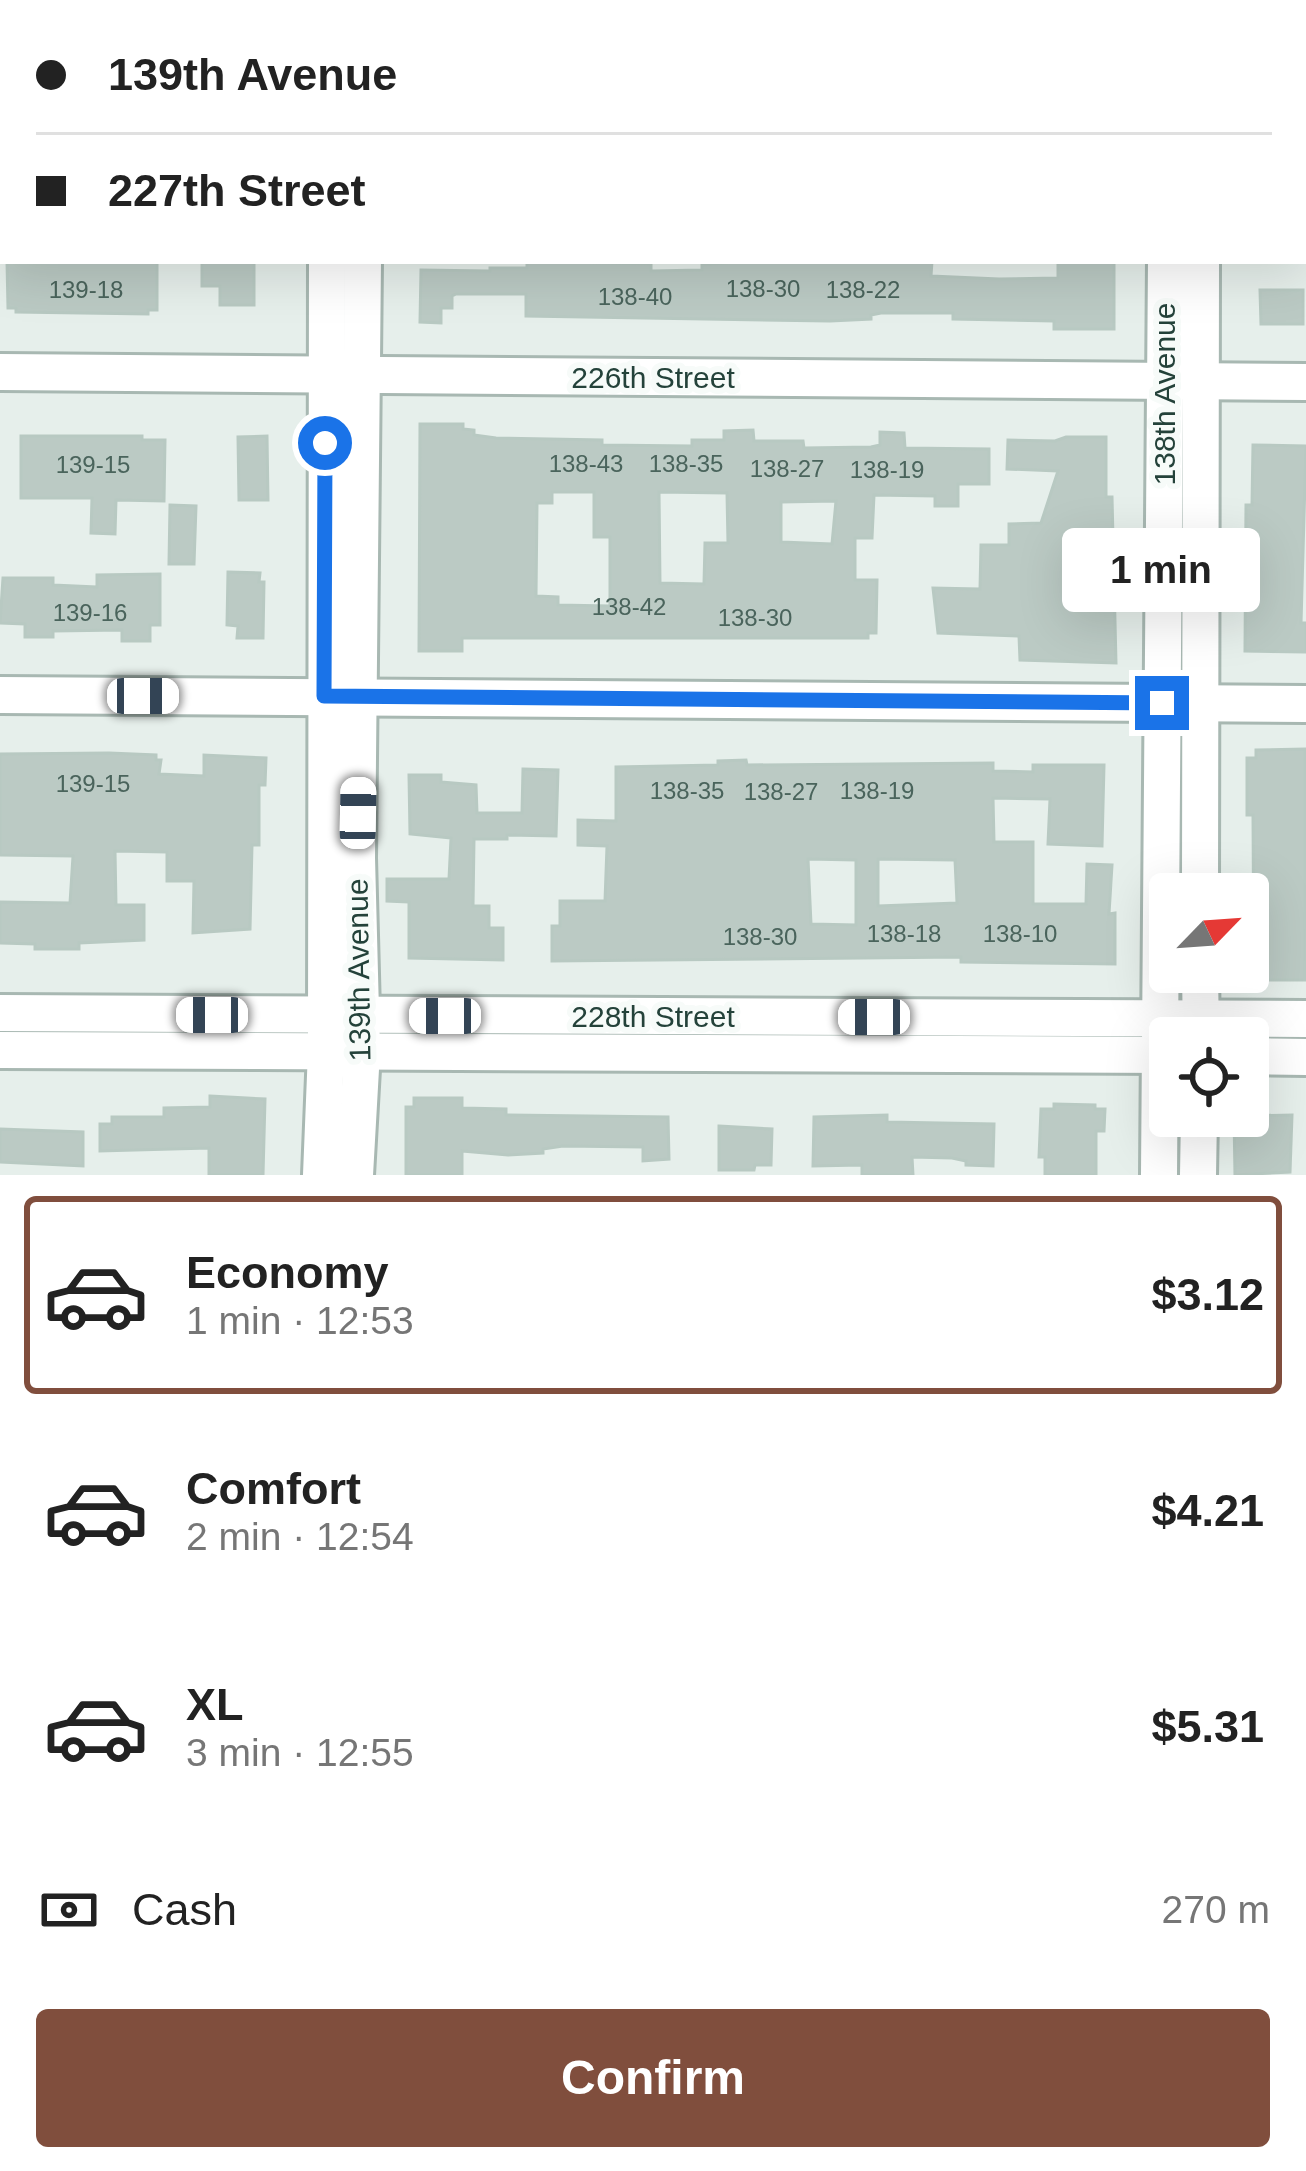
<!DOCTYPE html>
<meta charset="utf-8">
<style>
:root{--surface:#fff;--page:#f2f2f2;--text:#222;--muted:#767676;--line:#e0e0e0;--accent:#804e3d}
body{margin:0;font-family:Helvetica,sans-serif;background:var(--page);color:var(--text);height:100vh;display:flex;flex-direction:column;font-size:45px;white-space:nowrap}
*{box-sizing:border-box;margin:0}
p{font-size:39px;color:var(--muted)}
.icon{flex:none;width:66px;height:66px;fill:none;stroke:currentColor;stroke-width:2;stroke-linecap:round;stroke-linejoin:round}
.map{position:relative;height:1175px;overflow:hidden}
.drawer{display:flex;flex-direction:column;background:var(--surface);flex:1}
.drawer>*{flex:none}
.banner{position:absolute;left:0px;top:0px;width:1308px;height:264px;box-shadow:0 12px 48px #0002;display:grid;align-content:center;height:264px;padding:0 36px;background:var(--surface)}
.needle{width:78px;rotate:65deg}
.buttons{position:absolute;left:1149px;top:873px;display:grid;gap:24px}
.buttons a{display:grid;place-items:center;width:120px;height:120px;border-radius:12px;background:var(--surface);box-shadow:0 12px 48px #0002;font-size:60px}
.end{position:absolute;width:54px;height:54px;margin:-27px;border:15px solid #1a73e8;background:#fff;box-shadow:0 0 0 6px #fff}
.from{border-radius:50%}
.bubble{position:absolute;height:84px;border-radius:12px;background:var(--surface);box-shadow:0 12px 48px #0002;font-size:39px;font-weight:700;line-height:84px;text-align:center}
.car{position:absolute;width:36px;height:72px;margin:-36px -18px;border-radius:15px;box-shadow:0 0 9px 3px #0007;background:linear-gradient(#fff 24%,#345 0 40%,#fff 0 76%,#345 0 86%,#fff 0)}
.banner b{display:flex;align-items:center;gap:42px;height:114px;font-size:45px}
.banner b+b{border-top:3px solid var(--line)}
.banner i{width:30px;height:30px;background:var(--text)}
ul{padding:21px 0 0;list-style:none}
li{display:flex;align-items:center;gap:36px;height:198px;margin:0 24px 18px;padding:0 12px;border:6px solid transparent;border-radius:12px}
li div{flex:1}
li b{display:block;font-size:45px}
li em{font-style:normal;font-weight:700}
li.on{border-color:var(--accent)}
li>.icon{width:108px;height:108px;stroke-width:1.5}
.pay{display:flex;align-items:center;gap:30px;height:132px;padding:0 36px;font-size:45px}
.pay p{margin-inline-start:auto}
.button{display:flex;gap:24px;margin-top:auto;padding:24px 36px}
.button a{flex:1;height:138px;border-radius:12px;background:var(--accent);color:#fff;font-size:48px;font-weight:700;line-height:138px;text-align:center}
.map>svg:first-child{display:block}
</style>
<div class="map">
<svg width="1306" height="1175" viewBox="0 0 1306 1175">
<rect width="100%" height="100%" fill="#e6efeb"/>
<g fill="#bbcac4" stroke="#b8c9c2" stroke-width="3" fill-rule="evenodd">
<polygon points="7,261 157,261 157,310 148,310 148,314 16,312 16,308 8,308"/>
<polygon points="202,261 254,261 254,305 220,305 220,286 202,286"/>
<polygon points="527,261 651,264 651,271 702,270 702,265 746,261 932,261 931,276 999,279 1058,278 1058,261 1114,261 1114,329 1054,329 1054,321 953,319 953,313 881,313 871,315 871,319 830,321 526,316 526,294 456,294 452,296 452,308 441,308 441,323 420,322 421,270 490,271 490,268 527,268"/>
<polygon points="1260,290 1303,290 1303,324 1261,324"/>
<path d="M420,424H463V429L474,430V435L496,438L602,440V445L692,446V440H724V431L753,430L754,441H803L804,448L871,447L880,445V432L904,433L905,448L989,449V484H958V506H935V496L874,495L872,538H855V580H877L876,633H868V638H462V651H419ZM552,492H594V537H610V606L558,605V597L536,596L537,503H552ZM659,492L727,493L728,543H705L704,584L660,583ZM836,501L832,544L781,542V502Z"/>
<polygon points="21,436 142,436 142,440 165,440 164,501 116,500 115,534 91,533 92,498 21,498"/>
<polygon points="267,436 268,500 239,500 238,437"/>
<polygon points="1066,437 1106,437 1106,497 1112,497 1116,663 1020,660 1019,636 938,633 933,588 980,589 981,545 1009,545 1009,524 1041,523 1058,471 1007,469 1008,440 1055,441"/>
<polygon points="1253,445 1306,446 1301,623 1306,623 1306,652 1245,651 1246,505 1252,505"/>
<polygon points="170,505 196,506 194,564 169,564"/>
<polygon points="228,572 260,573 259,582 264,582 263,638 237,638 238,626 227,625"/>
<polygon points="160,574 160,625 150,625 150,641 122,641 122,630 53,631 53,637 25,637 25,624 0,623 3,578 53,578 53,585 97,587 97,575"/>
<polygon points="1305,749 1305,980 1254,980 1253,815 1247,815 1247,758 1256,758 1256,750"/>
<polygon points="109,753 156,755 156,760 161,760 159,774 204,776 204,755 266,758 265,785 259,785 259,845 252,845 250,929 193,933 194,881 167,881 167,852 115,851 116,905 144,905 144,940 79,943 79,949 35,949 35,944 0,943 0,902 70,903 73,856 0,855 0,754"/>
<path d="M746,760L747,765L993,763V771L1033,772V765H1104L1102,846L1048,844L1050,799L993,798L994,842H1033V904H1086L1087,864L1112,865L1109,914L1115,913V964L961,962V957L552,961V926H560V901H605L607,846L578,845V820L616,821V767L718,765V761ZM808,859L856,860V925L811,924ZM878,859L955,860L957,903L878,906Z"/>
<polygon points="523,769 558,770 556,836 507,835 507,839 474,839 473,906 489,906 489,928 503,928 503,960 409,958 409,902 387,901 387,879 449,879 451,838 410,834 409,775 441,775 441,782 476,785 477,813 522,813"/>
<polygon points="210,1096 265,1099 263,1175 209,1175 209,1148 100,1151 100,1124 112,1124 112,1117 164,1117 164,1108 210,1107"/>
<polygon points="414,1098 462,1098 462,1108 506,1109 506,1115 668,1117 669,1159 643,1161 643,1147 563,1146 543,1149 543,1153 508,1155 462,1151 462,1175 406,1175 406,1107 414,1107"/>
<polygon points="1054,1104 1095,1105 1095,1109 1105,1109 1104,1131 1096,1131 1096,1175 1045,1175 1045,1157 1039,1157 1041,1109 1054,1109"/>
<polygon points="887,1115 887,1122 994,1124 993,1166 966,1165 966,1161 952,1158 912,1157 913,1175 862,1175 862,1165 813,1166 814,1117"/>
<polygon points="1292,1115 1290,1172 1235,1175 1234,1116"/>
<polygon points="719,1126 772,1129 771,1165 755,1165 754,1170 719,1170"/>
<polygon points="0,1129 83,1132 83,1166 0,1162"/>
</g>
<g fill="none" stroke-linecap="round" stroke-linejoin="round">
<defs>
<g id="minor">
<polyline points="327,0 327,3"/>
<polyline points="1166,0 1166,3"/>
<polyline points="365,3 365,0"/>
<polyline points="1201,3 1201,0"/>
<polyline points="0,18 3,18"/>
<polyline points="1305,23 1306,23"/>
<polyline points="0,54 3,54"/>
<polyline points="1305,63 1306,63"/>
<polyline points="0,372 1306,382"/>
<polyline points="0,695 1306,704"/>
<polyline points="1200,894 1201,261"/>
<polyline points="1200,972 1201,1038"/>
<polyline points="0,1013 1306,1019"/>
<polyline points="0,1050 1170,1055"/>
<polyline points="1248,1056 1306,1057"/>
<polyline points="321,1175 326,1051 327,261"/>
<polyline points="355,1175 362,1051 357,858 363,261"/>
<polyline points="1159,1175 1166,261"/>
<polyline points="1198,1175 1199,1116"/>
</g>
</defs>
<use href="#minor" stroke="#a8b8b2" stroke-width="42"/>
<use href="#minor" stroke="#fff" stroke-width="36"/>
</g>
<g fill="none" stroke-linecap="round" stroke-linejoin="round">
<polyline stroke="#1a73e8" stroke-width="15" points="325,443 324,696 1162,703"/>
</g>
<g text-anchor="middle" stroke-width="12" stroke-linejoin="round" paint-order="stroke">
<g font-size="24" fill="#4a645c">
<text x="763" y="297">138-30</text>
<text x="86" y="298">139-18</text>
<text x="863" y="298">138-22</text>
<text x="635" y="305">138-40</text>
<text x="586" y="472">138-43</text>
<text x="686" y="472">138-35</text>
<text x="93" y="473">139-15</text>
<text x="787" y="477">138-27</text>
<text x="887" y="478">138-19</text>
<text x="629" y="615">138-42</text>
<text x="90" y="621">139-16</text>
<text x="755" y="626">138-30</text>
<text x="93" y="792">139-15</text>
<text x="687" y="799">138-35</text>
<text x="877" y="799">138-19</text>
<text x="781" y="800">138-27</text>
<text x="904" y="942">138-18</text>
<text x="1020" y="942">138-10</text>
<text x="760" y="945">138-30</text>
</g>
<g font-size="30" fill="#24423a" stroke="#f7fbf9">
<text x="653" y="388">226th Street</text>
<text transform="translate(1165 394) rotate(-90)" y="10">138th Avenue</text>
<text transform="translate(359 970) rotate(-91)" y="10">139th Avenue</text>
<text x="653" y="1027">228th Street</text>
</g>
</g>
</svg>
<div class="buttons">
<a><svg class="needle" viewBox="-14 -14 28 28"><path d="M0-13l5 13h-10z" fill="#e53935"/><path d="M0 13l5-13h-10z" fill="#767676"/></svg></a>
<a><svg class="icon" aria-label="locate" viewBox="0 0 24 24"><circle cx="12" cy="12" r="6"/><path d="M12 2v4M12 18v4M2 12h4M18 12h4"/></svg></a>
</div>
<i class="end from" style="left:325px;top:443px"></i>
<i class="end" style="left:1162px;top:703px"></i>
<div class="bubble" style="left:1062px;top:528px;width:198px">1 min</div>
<i class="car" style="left:143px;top:696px;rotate:90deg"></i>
<i class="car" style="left:358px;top:813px;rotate:1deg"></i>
<i class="car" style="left:212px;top:1015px;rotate:270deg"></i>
<i class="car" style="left:445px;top:1016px;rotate:270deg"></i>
<i class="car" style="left:874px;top:1017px;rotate:270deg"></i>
<div class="banner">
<b><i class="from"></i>139th Avenue</b>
<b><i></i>227th Street</b>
</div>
</div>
<section class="drawer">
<ul>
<li class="on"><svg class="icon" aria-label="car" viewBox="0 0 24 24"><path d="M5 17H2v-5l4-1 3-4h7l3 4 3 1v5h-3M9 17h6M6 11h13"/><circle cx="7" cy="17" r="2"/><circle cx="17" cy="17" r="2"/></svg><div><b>Economy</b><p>1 min · 12:53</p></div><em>$3.12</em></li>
<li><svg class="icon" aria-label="car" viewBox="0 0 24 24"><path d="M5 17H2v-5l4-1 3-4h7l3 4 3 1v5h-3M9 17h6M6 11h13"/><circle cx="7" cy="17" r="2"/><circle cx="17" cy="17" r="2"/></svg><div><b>Comfort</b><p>2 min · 12:54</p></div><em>$4.21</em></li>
<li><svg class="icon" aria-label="car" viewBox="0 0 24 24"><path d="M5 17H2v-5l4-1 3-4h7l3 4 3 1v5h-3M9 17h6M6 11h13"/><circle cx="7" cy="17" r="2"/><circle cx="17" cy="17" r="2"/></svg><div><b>XL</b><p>3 min · 12:55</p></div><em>$5.31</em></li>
</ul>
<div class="pay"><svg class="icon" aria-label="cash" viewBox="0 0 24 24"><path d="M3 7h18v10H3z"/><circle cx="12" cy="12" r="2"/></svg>Cash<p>270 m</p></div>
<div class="button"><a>Confirm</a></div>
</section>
